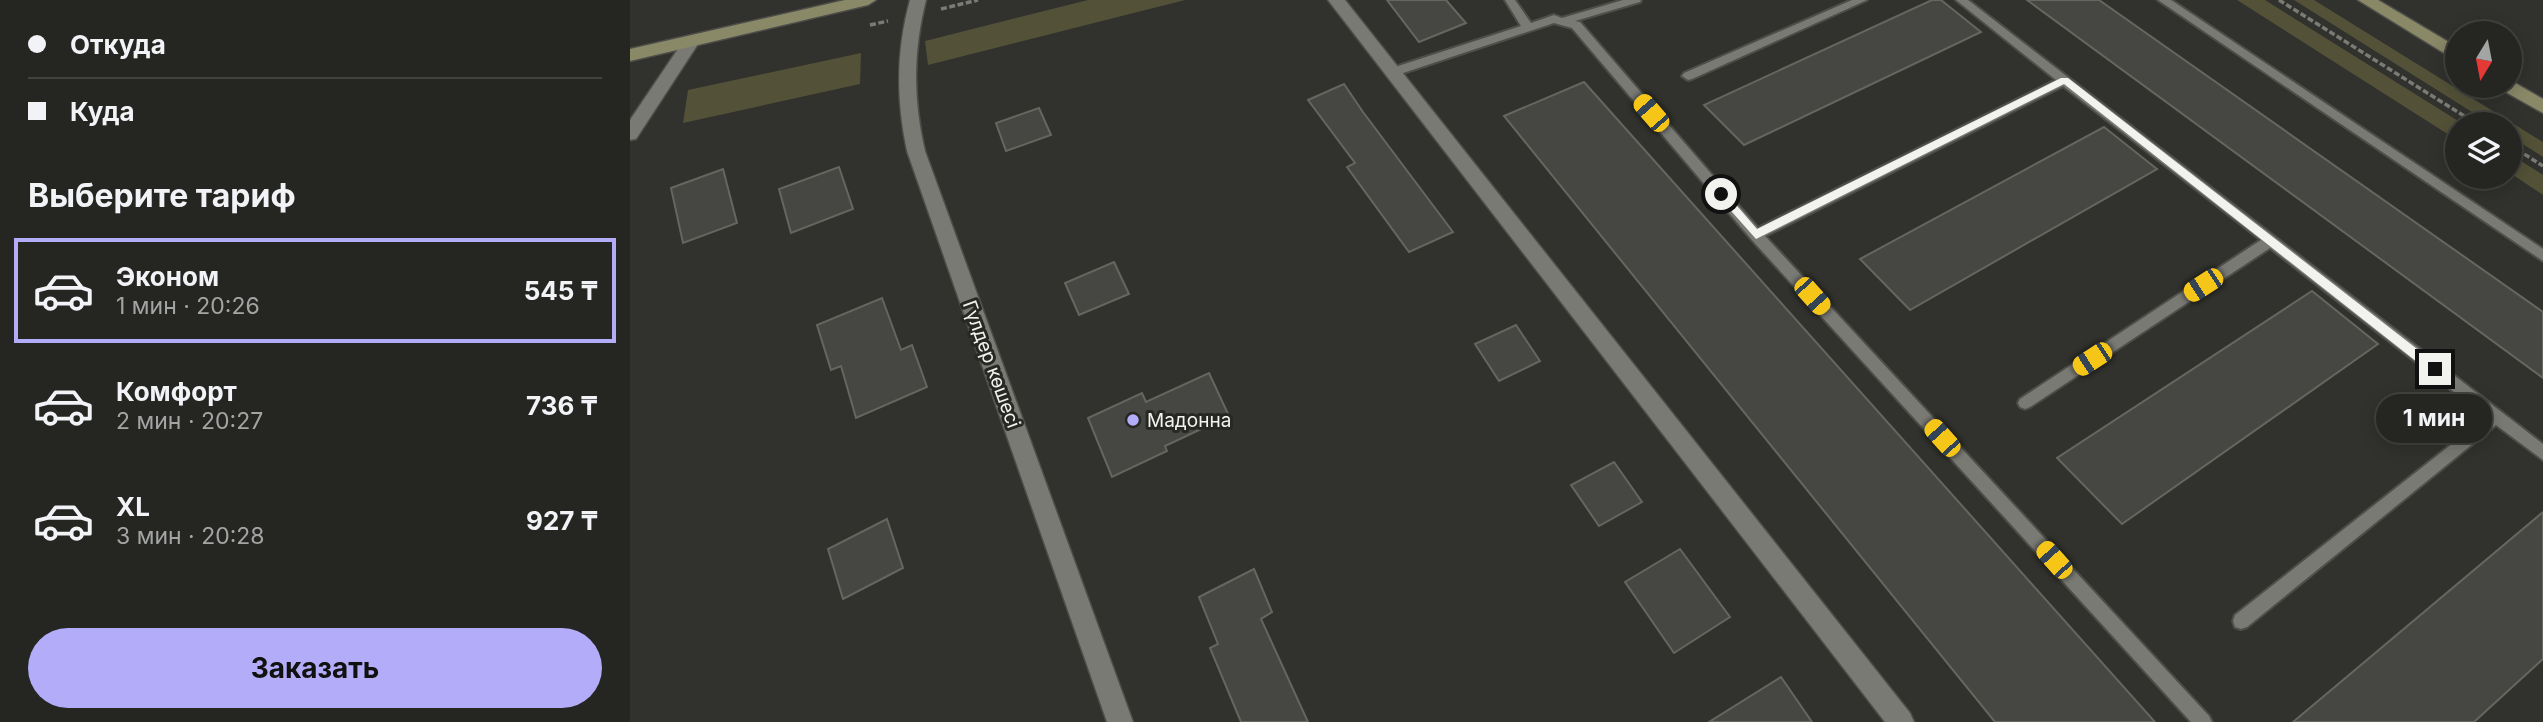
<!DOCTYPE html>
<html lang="ru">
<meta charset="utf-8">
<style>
:root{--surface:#252522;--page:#2d2d2a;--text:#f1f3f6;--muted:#a3a5a5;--line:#424240;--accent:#b3adf9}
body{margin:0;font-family:Inter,sans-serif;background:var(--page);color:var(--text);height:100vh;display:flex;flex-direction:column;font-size:26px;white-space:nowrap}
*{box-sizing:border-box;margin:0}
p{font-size:23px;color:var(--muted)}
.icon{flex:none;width:38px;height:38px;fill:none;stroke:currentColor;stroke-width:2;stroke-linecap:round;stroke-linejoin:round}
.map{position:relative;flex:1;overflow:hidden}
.sheet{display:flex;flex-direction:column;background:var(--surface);width:630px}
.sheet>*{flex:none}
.top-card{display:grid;align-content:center;height:154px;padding:0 28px;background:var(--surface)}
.needle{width:46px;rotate:190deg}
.buttons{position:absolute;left:1815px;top:21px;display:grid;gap:14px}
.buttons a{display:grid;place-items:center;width:77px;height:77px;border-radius:50%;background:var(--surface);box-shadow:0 4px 18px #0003,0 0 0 2px var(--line);font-size:35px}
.end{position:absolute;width:32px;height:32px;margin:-16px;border:9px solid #f2f2ef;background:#111;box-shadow:0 0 0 4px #111}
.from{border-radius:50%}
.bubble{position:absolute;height:49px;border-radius:24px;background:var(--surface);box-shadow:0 4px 18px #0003,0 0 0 2px var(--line);font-size:23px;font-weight:700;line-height:49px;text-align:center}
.car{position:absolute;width:21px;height:42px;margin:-21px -10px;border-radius:9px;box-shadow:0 0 5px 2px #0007;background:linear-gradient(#f5c518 24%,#345 0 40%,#f5c518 0 76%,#345 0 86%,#f5c518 0)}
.top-card b{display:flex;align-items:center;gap:24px;height:66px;font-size:26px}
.top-card b+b{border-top:2px solid var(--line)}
.top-card i{width:18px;height:18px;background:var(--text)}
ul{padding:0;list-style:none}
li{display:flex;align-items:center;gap:21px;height:105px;margin:0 14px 10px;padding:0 14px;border:4px solid transparent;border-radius:0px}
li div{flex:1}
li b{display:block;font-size:26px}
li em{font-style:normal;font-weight:700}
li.current{border-color:var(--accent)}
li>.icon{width:63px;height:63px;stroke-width:1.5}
h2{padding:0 28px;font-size:32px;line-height:84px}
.cta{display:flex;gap:14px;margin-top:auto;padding:14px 28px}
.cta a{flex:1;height:80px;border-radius:42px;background:var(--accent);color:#111;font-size:28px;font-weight:700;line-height:80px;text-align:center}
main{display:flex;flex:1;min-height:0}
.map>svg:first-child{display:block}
</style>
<main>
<section class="sheet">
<div class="top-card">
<b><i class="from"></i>Откуда</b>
<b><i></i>Куда</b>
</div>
<h2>Выберите тариф</h2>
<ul>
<li class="current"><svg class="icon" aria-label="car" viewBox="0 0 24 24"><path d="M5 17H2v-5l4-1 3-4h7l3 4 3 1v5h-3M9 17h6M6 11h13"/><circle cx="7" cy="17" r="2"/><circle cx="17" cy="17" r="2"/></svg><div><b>Эконом</b><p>1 мин · 20:26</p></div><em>545 ₸</em></li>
<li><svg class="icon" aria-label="car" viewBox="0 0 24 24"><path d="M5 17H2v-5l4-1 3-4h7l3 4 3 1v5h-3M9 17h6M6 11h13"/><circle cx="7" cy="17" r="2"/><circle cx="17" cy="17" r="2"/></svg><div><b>Комфорт</b><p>2 мин · 20:27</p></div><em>736 ₸</em></li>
<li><svg class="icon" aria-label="car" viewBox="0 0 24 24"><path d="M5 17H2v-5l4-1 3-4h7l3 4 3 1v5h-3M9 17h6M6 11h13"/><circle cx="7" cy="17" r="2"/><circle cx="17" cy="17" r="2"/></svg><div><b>XL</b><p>3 мин · 20:28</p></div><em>927 ₸</em></li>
</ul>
<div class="cta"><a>Заказать</a></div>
</section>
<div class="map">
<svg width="1913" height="722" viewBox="0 0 1913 722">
<rect width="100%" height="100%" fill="#31312d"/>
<g fill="#535238">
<polygon points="458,0 555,0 298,65 295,41"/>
<polygon points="1607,0 1635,0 1833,124 1827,124 1827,140"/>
<polygon points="1664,0 1684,0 1913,142 1913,157 1880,136 1880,124 1861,124"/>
<polygon points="231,53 230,84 53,123 58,90"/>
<polygon points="1880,154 1913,175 1913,195 1880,173"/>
</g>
<g fill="#464642" stroke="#666661" stroke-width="2">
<polygon points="757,0 816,0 836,23 789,42"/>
<polygon points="1302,0 1311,0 1351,32 1114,145 1074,105"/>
<polygon points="1397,0 1469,0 1913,312 1913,378"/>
<polygon points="954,82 1525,722 1365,722 874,116"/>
<polygon points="714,84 733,112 823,232 779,252 717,167 725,163 678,100"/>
<polygon points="409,108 421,135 376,151 366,123"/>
<polygon points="1474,127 1527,169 1280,310 1230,259"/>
<polygon points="209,167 223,209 161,233 149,189"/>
<polygon points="93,169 107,223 53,243 41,188"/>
<polygon points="484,262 499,294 449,315 435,283"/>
<polygon points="1682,291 1748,344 1492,524 1427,458"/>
<polygon points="252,298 271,350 282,345 297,387 226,418 211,366 201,370 187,325"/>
<polygon points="886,325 910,361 869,381 845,344"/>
<polygon points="579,373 599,416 535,446 537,451 482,477 458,418 512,393 516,402"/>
<polygon points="984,462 1012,502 969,526 941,485"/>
<polygon points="1913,512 1913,659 1844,722 1663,722"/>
<polygon points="257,519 273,568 213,599 198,549"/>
<polygon points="1050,549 1100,617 1044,653 995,582"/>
<polygon points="624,569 642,612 631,619 678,722 611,722 580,648 588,644 569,597"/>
<polygon points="1151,677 1182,722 1079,722"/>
</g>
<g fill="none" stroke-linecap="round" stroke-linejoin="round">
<defs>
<g id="lane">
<polygon points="875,0 885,0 901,23 924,15 932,18 993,0 1011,0 1010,2 945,21 950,22 1128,228 1426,80 1326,0 1338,0 1913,444 1913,460 1866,425 1617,627 1611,629 1605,627 1603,621 1605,615 1856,417 1640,248 1400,407 1395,409 1390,407 1388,403 1390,399 1631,240 1433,86 1135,236 1579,716 1582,722 1561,722 1121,239 942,28 924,23 767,75 759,75 759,69 891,26"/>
<polygon points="1222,0 1237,0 1062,79 1058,80 1052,76 1054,73"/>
<polygon points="1528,0 1541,0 1913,249 1913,261"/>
</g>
<g id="street">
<path d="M280,0H296C283,52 283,99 295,151L503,722H477L277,151C266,99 266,51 280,0Z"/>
<polygon points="698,0 715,0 1280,713 1284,722 1255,722"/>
<polygon points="62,35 70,41 6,139 0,140 0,120 56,37"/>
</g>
<g id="secondary">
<polygon points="215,0 246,0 238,5 0,61 0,49"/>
<polygon points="1728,0 1748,0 1827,47 1827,61"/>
<polygon points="1880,80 1913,99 1913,113 1872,90 1869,86 1880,86"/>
</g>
</defs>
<use href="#lane" stroke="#4d4d49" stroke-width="4"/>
<use href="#street" stroke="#4d4d49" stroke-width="3"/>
<use href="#secondary" stroke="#4d4d49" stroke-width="3"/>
<g stroke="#7a7a76" stroke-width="3.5" stroke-dasharray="6 2.5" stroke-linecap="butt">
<polyline points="1649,0 1847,124"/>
<polyline points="311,9 348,0"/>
<polyline points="240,25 258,21"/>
<polyline points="1880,145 1913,166"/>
</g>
<use href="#lane" fill="#7a7a75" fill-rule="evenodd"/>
<use href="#street" fill="#7a7a75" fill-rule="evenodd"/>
<use href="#secondary" fill="#898867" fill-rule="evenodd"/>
</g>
<polygon fill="#f2f2ef" points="1431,78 1438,78 1809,366 1809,373 1801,373 1434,84 1126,239 1086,194 1095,192 1127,229"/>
<circle fill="#b3adf9" stroke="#272723" stroke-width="2.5" cx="503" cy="420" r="7"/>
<g text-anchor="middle" stroke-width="6" stroke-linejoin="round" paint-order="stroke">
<g font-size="19" fill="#f2f2ef" stroke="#272723">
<text transform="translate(362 364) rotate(70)" y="7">Гүлдер көшесі</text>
</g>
<g font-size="19" fill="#f2f2ef" stroke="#272723" text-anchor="start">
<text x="517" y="427">Мадонна</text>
</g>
</g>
</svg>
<div class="buttons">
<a><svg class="needle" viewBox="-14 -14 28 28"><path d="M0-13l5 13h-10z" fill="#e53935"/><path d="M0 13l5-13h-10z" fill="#a3a5a5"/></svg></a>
<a><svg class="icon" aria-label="layers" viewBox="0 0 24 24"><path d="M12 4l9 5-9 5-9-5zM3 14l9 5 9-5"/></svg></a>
</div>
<i class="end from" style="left:1091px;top:194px"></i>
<i class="end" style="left:1805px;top:369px"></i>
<div class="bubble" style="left:1746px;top:394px;width:116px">1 мин</div>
<i class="car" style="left:1021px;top:113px;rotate:319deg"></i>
<i class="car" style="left:1573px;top:285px;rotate:237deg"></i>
<i class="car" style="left:1182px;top:296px;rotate:138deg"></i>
<i class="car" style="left:1462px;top:359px;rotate:237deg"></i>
<i class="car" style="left:1312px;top:438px;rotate:318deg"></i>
<i class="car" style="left:1424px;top:560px;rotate:318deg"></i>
</div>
</main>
